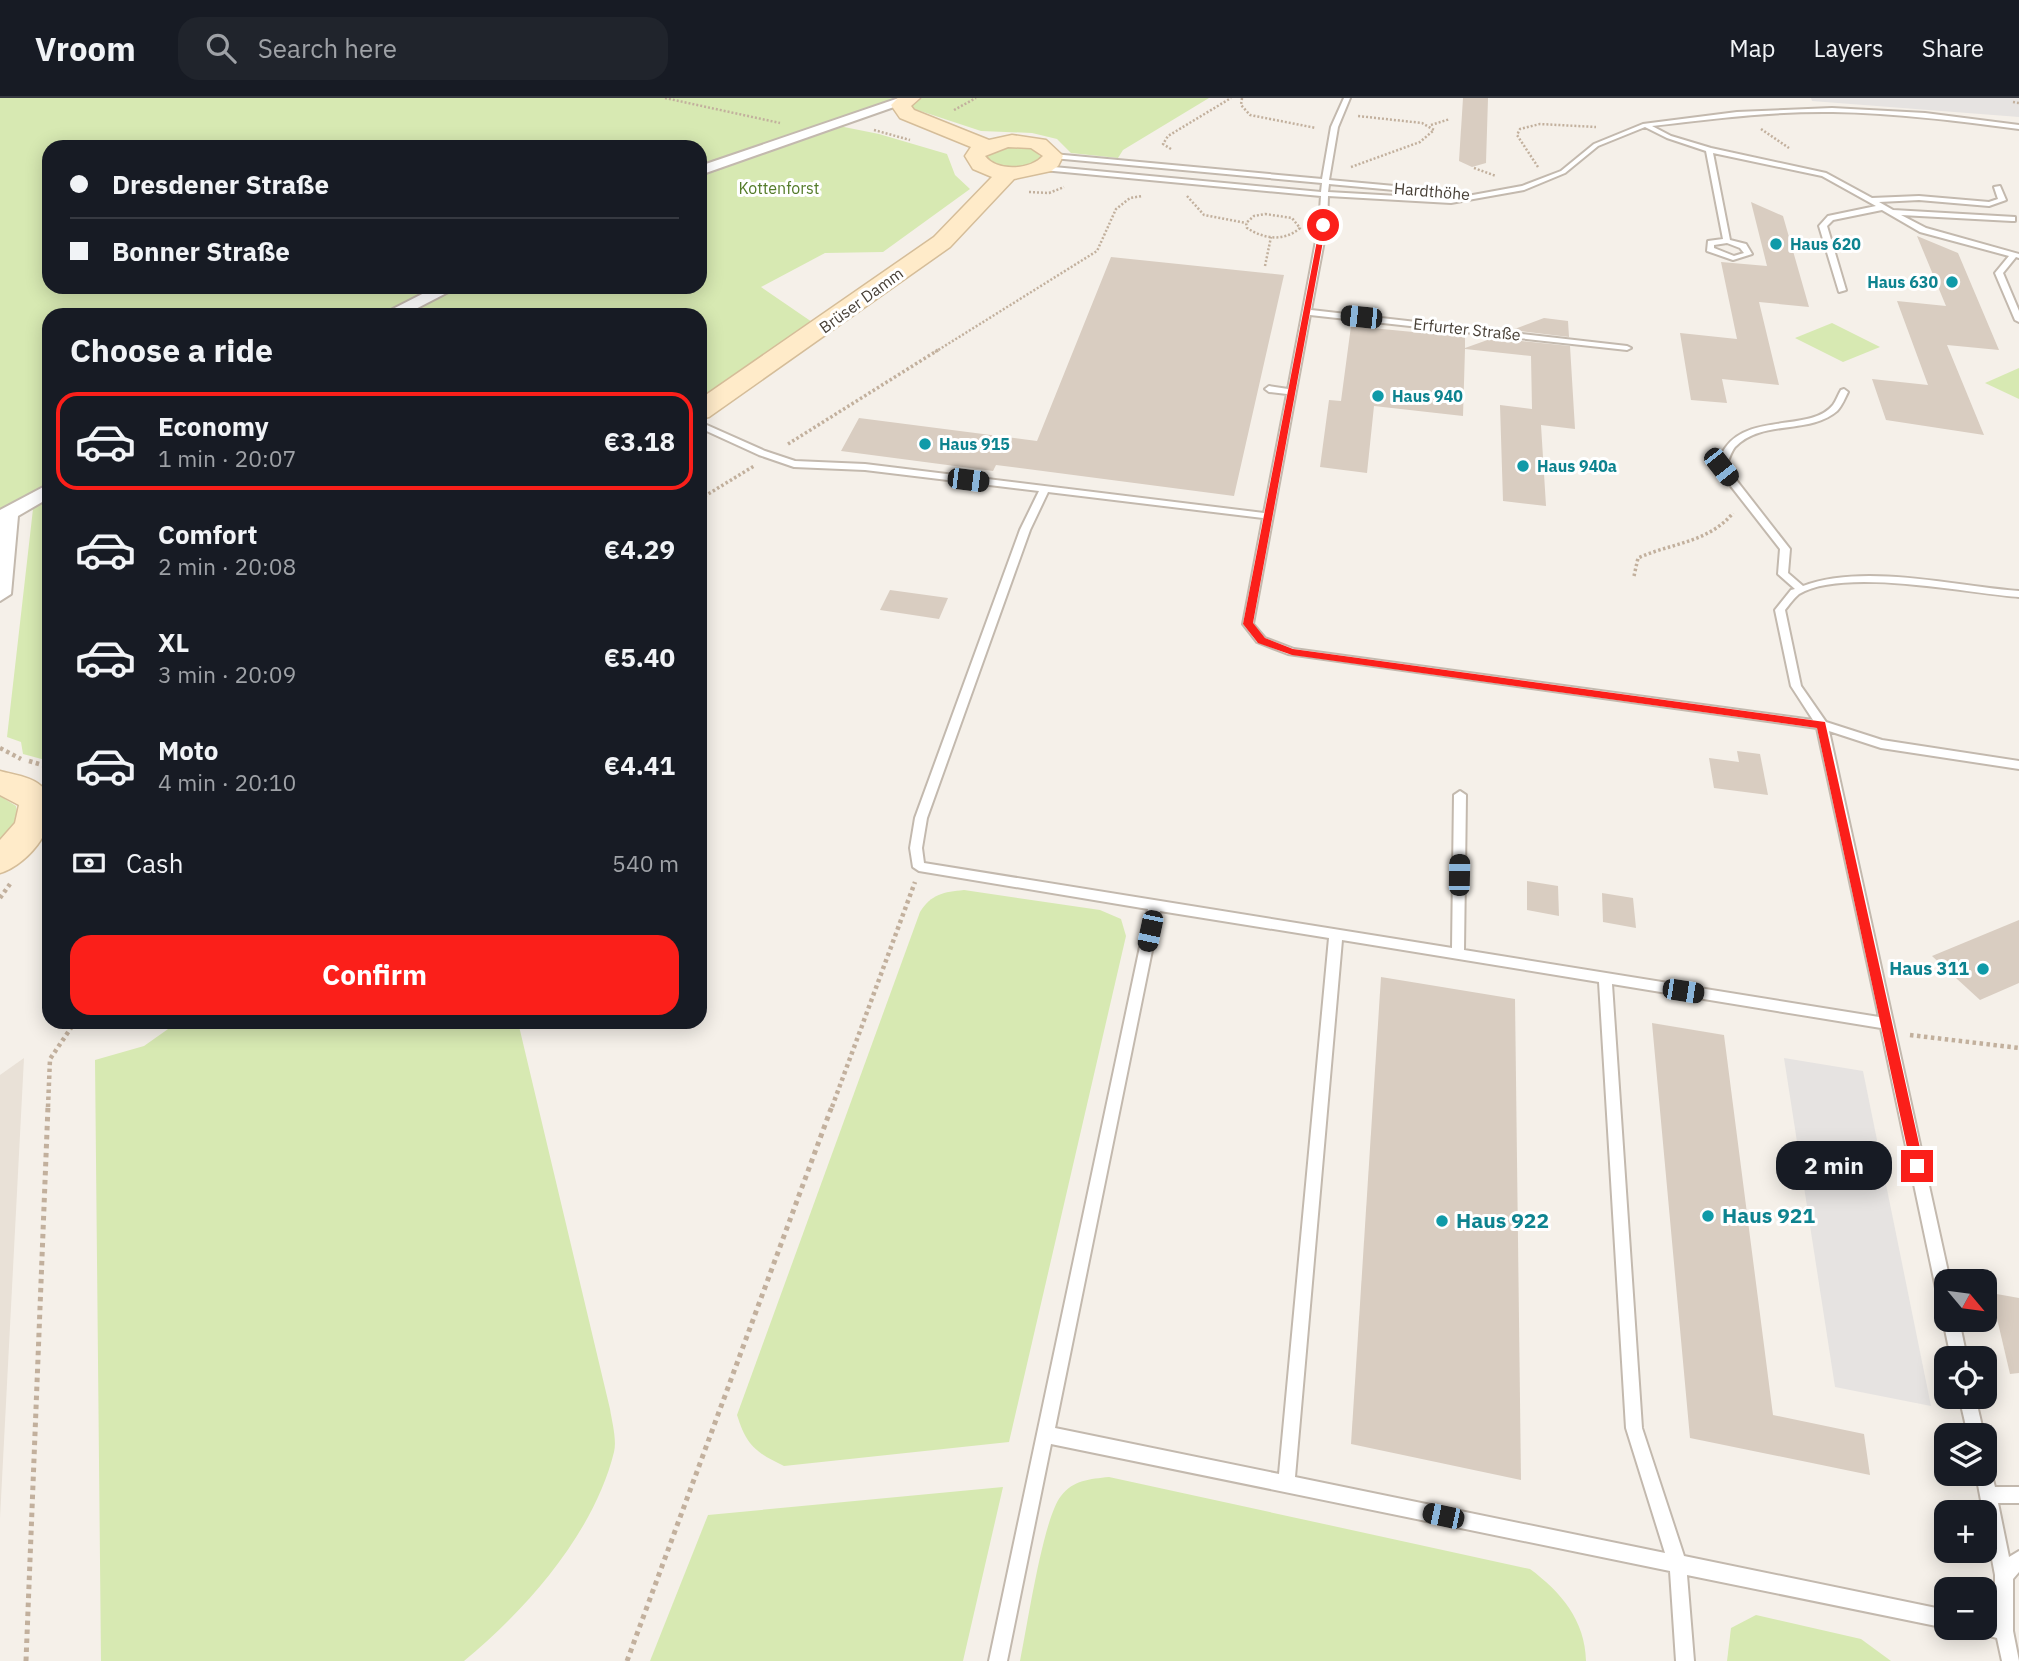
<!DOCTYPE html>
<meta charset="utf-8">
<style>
:root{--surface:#171b24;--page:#20242c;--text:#f1f3f6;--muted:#9ea1a6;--line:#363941;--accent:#fb1f1a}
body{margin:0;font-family:"IBM Plex Sans",sans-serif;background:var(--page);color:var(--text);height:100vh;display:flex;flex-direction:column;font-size:26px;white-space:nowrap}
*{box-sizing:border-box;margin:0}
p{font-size:23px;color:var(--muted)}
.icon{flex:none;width:38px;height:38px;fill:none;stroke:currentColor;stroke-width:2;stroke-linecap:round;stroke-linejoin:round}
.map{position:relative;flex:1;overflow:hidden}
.side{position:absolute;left:42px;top:210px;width:665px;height:721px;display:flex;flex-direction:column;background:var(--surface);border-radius:21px;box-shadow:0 4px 18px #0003}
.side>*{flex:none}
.hud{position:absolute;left:42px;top:42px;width:665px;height:154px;border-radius:21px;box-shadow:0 4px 18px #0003;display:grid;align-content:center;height:154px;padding:0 28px;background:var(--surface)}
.needle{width:46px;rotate:119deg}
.buttons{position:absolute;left:1934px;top:1171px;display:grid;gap:14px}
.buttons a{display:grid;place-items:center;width:63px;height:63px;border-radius:14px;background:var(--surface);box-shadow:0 4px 18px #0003;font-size:35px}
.end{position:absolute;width:32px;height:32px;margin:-16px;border:9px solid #fb1f1a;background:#fff;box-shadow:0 0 0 4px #fff}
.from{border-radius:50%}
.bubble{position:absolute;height:49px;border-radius:21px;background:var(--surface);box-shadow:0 4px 18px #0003;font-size:23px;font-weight:700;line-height:49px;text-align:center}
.car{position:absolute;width:21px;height:42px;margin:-21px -10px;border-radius:9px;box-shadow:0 0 5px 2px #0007;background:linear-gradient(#222 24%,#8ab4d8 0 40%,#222 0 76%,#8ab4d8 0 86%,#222 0)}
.hud b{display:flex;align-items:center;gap:24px;height:66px;font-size:26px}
.hud b+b{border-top:2px solid var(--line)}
.hud i{width:18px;height:18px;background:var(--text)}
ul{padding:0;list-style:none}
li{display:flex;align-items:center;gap:21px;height:98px;margin:0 14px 10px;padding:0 14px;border:4px solid transparent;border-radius:21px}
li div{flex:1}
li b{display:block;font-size:26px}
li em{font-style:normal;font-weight:700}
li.current{border-color:var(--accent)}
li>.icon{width:63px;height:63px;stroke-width:1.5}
h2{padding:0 28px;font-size:32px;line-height:84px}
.pay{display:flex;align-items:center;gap:18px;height:77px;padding:0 28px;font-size:26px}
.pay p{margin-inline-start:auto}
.cta{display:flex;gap:14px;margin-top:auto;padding:14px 28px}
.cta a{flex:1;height:80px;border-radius:21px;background:var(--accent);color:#fff;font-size:28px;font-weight:700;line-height:80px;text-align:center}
header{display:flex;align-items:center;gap:42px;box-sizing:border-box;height:98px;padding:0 35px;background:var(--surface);border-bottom:2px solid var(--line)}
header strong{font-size:33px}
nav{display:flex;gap:38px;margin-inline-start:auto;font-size:24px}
.search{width:490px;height:63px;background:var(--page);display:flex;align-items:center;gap:18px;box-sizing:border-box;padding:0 24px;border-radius:21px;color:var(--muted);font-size:26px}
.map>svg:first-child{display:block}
</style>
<header>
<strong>Vroom</strong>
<div class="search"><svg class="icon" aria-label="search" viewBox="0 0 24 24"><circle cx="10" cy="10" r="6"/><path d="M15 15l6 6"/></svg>Search here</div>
<nav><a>Map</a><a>Layers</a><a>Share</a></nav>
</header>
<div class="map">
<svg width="2019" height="1563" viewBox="0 0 2019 1563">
<rect width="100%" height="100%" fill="#f5f0e9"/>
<polygon fill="#e9e1d7" points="24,960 0,1420 0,977"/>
<g fill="#d7e9b2" fill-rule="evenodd">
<path d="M0,0H1209L1123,52L1118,60L1071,55L1057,41L1032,35L981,33L893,4L829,26L879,36L947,56L955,77L970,91L883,154L825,155L761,189L812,224L700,300V217H49V663L23,656L21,644L7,639L33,411L18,403L0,413ZM49,49H700V189H49Z"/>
<path d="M999,48H1030L1042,60C1028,73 1000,73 986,59Z"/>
<polygon points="1832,225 1880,249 1843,264 1795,240"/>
<polygon points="2019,270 2019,301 1985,285"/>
<path d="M0,698L16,708C20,725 10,733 0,746Z"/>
<path d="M964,792L1100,812L1121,821L1126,838L1009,1344L784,1368C756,1354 747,1349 737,1317L920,814C931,796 944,794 964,792Z"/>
<path d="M178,924H518L610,1311C612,1324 617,1342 614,1354C594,1435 527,1511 464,1563H101L95,962L144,948Z"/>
<path d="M1109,1379L1530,1471C1561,1494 1585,1522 1586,1563H1020C1027,1530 1043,1420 1061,1398C1073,1382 1090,1381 1109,1379Z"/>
<polygon points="1003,1389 963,1563 650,1563 708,1417"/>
<polygon points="1756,1517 1861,1541 1891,1563 1727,1563 1731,1530"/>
</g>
<g fill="#e6e3e1">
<polygon points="1811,0 2019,0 2019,19 1812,3"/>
<polygon points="1784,960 1863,973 1931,1308 1835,1289"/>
</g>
<g fill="#d9cdc1">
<polygon points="1463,0 1488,0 1486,65 1472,69 1459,63"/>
<polygon points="1751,104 1783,118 1809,209 1759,204 1779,287 1722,281 1727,305 1691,302 1680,235 1737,241 1721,164 1767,168"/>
<polygon points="1917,138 1958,155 1999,252 1947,247 1984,337 1886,322 1872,281 1928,287 1897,203 1946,208"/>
<polygon points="1111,159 1284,177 1234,398 996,367 993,373 841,353 859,320 1037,343"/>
<polygon points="1544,220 1568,223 1569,239 1512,232"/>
<polygon points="1351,228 1465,239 1465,250 1493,240 1570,248 1575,331 1541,327 1546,408 1503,403 1500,307 1532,311 1531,258 1465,251 1463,318 1374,308 1367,375 1320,369 1329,302 1341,303"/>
<polygon points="890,492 948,500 939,521 880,512"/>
<polygon points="1737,653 1760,656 1768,697 1714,690 1709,660 1739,664"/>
<polygon points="1527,783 1558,788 1559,818 1527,812"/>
<polygon points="1602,795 1633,800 1636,830 1603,824"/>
<polygon points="2019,822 2019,885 1980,902 1932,858"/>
<polygon points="1381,879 1515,901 1521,1382 1351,1346"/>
<polygon points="1652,925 1724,937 1773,1317 1864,1336 1870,1377 1690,1340"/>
<polygon points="1991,1195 2019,1200 2019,1275 2010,1276"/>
</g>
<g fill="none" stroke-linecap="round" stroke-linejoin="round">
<defs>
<g id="lane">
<path d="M1344,0H1350L1338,29L1329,82L1460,94L1464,96L1460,98L1329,86L1328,94L1451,101L1522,88L1561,73L1594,46L1643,26L1737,14L1832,10L1925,15L2019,27V31C1957,23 1895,15 1833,14C1773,13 1712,21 1652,28L1671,38L1711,50L1826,75L1872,100L1919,98L1989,104L1998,101L1994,89L2000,88L2006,102L1989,108L1919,102L1879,104L1893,112L2015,119V123H2012L1901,117L1926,130L2019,156V160L2016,159L2003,175L2019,213V224L2015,222L1995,175L2009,158L1920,134L1882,112L1833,122L1827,128L1846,192L1839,194L1819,128L1828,118L1876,108L1822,78L1713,55L1730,142L1746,146L1752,156L1733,162L1707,153L1708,143L1723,141L1706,53L1667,40L1645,29L1598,48L1565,75L1524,92L1451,105L1328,98L1327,127L1311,212L1627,248L1631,250L1627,252L1310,217L1253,526L1265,540L1294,551L1813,622L1791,588L1775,512L1791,492L1795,491L1778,476L1780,451L1716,369C1719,363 1722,354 1726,349C1750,315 1811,334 1833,307C1836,303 1838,297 1841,292L1844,291L1848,294C1845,300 1842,308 1837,313C1809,337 1762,321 1735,349C1731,354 1728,363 1726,369L1790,451L1788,475L1803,488C1864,465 1954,488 2019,493V499C1966,495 1843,469 1799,496C1794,500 1789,507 1785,512L1801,588L1826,624L1882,642L2019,663V671L1881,650L1829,633L1950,1183H1946V1207L1941,1205L1938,1200L1881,930L1612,886L1642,1330L1684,1458L1946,1512V1530L1687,1477L1694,1563H1676L1670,1473L1051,1346L1007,1563H989L1148,811L919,773L913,769L910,750L915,720L1020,432L1039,393L865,372L794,369L759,357L700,330V324L765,353L795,363L865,366L1264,415L1287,296L1269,294L1265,291L1269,288L1288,291L1319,127L1321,98L1043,72L1040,70L1043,68L1321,94L1322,85L1053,60L1050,58L1053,56L1322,81L1331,29ZM1727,145L1740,150L1744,155L1734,158L1714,150V147ZM1048,394L1263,420L1243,526L1257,544L1288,556L1817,630L1879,919L1464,852L1466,697L1460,693L1454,697L1452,850L924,765L922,750L927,720L1030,432ZM1160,813L1329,840L1279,1376L1055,1330ZM1342,842L1599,884L1626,1330L1665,1455L1295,1379Z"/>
<polygon points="1946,1217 1946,1222 1959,1222 1967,1260 1951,1260 1943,1222"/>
<polygon points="1959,1298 1975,1298 1984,1337 1968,1337"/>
<polygon points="1984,1368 1990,1370 1995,1389 2019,1389 2019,1405 1998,1405 2009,1459 2019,1453 2019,1474 2013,1481 2013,1533 2019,1563 2002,1563 1997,1540 1978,1535 1975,1530 1984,1530 1984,1520 1995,1522 1995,1477 1976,1376 1984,1376"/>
</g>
<g id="street">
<polygon points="899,0 911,3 700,77 700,68"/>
<polygon points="436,189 458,189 404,217 381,217"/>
<polygon points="49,386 49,400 18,418 11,496 0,503 0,412"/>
</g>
<g id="secondary">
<path d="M898,0H920L911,8L914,12L989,42L1012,37L1046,42L1063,58L1058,68L1051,73L1014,81L950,149L709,319L700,321V301L934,139L992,79L973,71L965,58L971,49L900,20L891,7ZM1008,49L1031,50L1043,58C1030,72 997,74 985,58Z"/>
<path d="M0,673C14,677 35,679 44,691C67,720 29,767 0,775V742L15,725L19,707L0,697Z"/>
</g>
</defs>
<use href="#lane" stroke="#c3b9ae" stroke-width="4"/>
<use href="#street" stroke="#c3b9ae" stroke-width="4"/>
<use href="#secondary" stroke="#d5bd99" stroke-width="3"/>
<g stroke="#c2b09d" stroke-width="2.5" stroke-dasharray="2 2" stroke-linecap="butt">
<polyline points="665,0 780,25"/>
<polyline points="1242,0 1241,7 1250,17 1316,30"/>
<polyline points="2013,4 2019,5"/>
<polyline points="954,12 976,0"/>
<polyline points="1431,27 1450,21"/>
<polyline points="1761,31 1789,50"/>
<polyline points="874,32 910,42"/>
<polyline points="1171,51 1163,46 1168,38 1231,0"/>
<polyline points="1351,69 1420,44 1434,32 1422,25 1358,18"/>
<polyline points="1538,69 1517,37 1520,31 1540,26 1596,29"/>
<polyline points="1474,70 1496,78"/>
<polyline points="1029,94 1049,95 1064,89"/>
<polyline points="1187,98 1204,117 1246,125"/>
<path d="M1265,116L1292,120L1300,130C1284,144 1264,141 1247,130L1246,125L1254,118Z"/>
<polyline points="1265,168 1271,139"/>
<polyline points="935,254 1097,153 1116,111 1130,100 1142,98"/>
</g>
<g stroke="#c2b09d" stroke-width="3.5" stroke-dasharray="2.5 2.5" stroke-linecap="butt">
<polyline points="788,346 938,252"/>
<polyline points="700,401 754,368"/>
<path d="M1634,478L1638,460C1671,445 1708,445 1733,415"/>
</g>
<g stroke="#c2b09d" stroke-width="4.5" stroke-dasharray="3.5 3.5" stroke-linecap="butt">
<polyline points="0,650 21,661"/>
<polyline points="29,663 49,669"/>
<polyline points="0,800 10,786"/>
<polyline points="1910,937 2019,950"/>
<polyline points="48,1009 50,961 75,924"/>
<polyline points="832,1009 915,784"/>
</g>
<g stroke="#c2b09d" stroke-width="5" stroke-dasharray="4.5 4.5" stroke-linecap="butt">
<polyline points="26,1563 48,1008"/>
<polyline points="627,1563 832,1008"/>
</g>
<use href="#lane" fill="#fff" fill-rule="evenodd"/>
<use href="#street" fill="#fff" fill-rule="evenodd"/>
<use href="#secondary" fill="#ffebc9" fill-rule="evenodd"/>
</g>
<polygon fill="#fb1f1a" points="1323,125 1326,127 1253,525 1265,540 1293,551 1825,624 1924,1068 1922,1072 1913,1072 1911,1068 1817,630 1292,557 1258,545 1243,526 1320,127"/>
<g fill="#0f9aa8" stroke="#fff" stroke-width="2.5">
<circle cx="1776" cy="146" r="7"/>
<circle cx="1952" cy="184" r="7"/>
<circle cx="1378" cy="298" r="7"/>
<circle cx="925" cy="346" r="7"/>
<circle cx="1523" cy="368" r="7"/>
<circle cx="1983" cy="871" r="7"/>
<circle cx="1708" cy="1118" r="7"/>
<circle cx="1442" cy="1123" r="7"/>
</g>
<g text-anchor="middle" stroke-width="6" stroke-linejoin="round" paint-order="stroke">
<g font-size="16" fill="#537b29" stroke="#fff">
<text x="779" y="96">Kottenforst</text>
</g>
<g font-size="16" fill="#484037" stroke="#fff">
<text transform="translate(1432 93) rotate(5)" y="6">Hardthöhe</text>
<text transform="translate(861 202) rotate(-36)" y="6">Brüser Damm</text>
<text transform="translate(1467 231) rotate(6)" y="6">Erfurter Straße</text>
</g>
<g font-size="16" font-weight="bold" fill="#0d838f" stroke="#fff" text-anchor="start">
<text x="1790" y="152">Haus 620</text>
<text x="1938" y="190" text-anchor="end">Haus 630</text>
<text x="1392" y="304">Haus 940</text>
<text x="939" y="352">Haus 915</text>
<text x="1537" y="374">Haus 940a</text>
</g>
<g font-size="18" font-weight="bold" fill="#0d838f" stroke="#fff" text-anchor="end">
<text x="1969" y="877">Haus 311</text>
</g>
<g font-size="21" font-weight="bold" fill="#0d838f" stroke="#fff" text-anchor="start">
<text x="1722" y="1125">Haus 921</text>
<text x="1456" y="1130">Haus 922</text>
</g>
</g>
</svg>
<div class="buttons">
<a><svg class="needle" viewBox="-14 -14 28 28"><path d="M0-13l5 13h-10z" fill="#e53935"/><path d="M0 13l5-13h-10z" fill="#9ea1a6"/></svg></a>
<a><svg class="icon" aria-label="locate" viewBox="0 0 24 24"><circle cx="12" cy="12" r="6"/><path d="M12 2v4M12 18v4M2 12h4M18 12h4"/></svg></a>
<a><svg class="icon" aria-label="layers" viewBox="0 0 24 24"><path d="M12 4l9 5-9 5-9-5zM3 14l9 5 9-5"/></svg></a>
<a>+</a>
<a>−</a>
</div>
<i class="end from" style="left:1323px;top:127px"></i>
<i class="end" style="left:1917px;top:1068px"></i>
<div class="bubble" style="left:1776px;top:1043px;width:116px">2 min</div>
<i class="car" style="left:1361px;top:219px;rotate:276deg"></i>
<i class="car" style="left:1721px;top:369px;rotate:142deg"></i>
<i class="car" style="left:968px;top:382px;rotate:97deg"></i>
<i class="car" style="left:1459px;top:777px;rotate:1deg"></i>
<i class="car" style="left:1150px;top:833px;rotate:192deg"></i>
<i class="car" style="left:1683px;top:893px;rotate:99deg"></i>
<i class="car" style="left:1443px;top:1418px;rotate:282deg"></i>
<div class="hud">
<b><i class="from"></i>Dresdener Straße</b>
<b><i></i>Bonner Straße</b>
</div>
<section class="side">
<h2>Choose a ride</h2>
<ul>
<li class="current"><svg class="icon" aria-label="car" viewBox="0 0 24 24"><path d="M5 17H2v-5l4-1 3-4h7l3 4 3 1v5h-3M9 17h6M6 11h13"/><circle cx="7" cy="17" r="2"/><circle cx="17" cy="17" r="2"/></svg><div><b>Economy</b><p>1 min · 20:07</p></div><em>€3.18</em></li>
<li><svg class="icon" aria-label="car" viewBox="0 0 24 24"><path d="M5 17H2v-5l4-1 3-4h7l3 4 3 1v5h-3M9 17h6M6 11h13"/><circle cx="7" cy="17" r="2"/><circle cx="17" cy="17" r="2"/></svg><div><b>Comfort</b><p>2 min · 20:08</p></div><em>€4.29</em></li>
<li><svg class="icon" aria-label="car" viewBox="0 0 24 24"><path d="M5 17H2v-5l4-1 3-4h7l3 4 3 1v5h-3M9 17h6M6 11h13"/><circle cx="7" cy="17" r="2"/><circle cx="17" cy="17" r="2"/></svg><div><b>XL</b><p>3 min · 20:09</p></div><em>€5.40</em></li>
<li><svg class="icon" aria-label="car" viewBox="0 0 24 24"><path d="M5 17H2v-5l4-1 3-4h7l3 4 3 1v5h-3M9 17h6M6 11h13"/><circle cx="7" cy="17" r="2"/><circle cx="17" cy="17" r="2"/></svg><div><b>Moto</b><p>4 min · 20:10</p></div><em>€4.41</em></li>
</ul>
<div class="pay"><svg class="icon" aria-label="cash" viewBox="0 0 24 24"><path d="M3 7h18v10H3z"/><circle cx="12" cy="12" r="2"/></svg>Cash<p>540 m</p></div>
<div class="cta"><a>Confirm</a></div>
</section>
</div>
